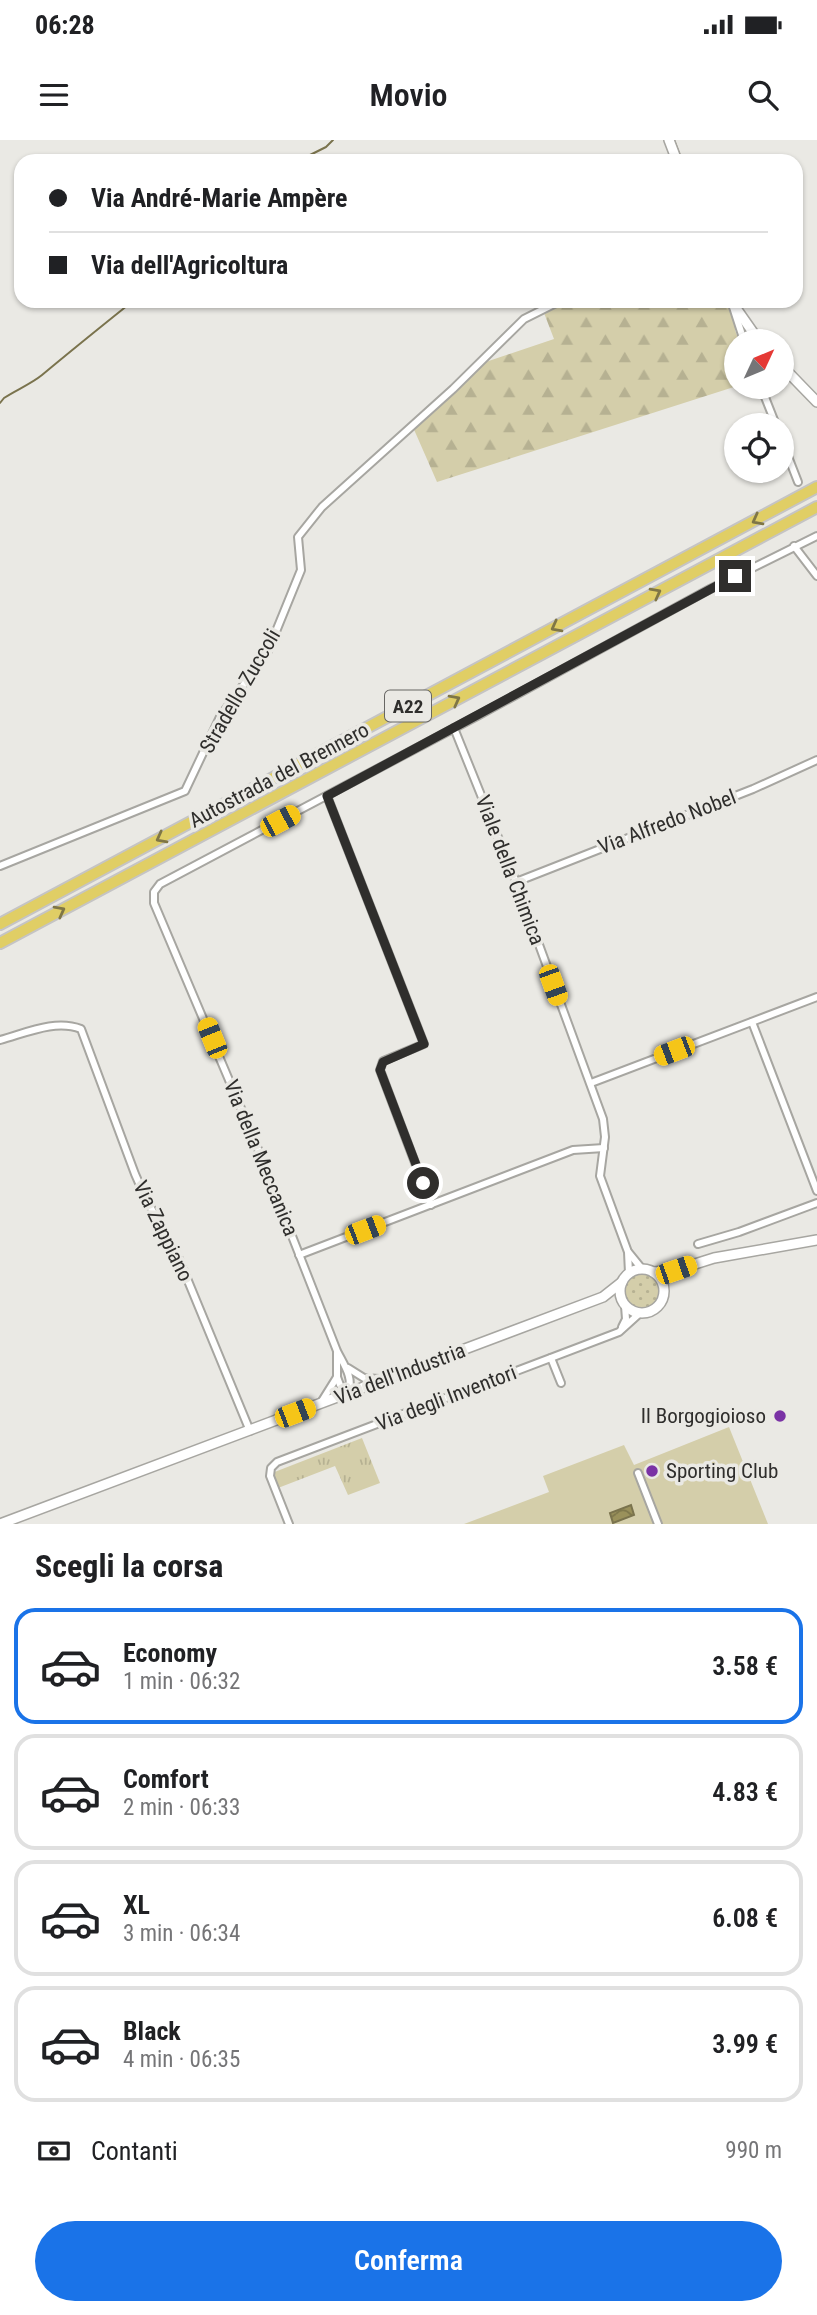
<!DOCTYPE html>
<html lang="it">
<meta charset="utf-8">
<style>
:root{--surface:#fff;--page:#f2f2f2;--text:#202124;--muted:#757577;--line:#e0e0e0;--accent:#1a73e8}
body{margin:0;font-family:"Roboto Condensed",sans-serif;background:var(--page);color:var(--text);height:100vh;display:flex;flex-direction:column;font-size:26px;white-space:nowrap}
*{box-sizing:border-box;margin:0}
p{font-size:23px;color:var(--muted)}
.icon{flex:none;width:38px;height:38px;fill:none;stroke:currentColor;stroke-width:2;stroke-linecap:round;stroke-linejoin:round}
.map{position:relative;height:1384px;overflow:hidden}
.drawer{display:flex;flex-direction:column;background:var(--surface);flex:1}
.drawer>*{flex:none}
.hud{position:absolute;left:14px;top:14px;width:789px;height:154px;border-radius:21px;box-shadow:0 2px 5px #0004;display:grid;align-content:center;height:154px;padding:0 35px;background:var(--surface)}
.needle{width:46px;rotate:46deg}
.tools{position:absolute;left:724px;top:189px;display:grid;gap:14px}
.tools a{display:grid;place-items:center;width:70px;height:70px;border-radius:50%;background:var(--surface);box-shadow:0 2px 5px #0004;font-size:35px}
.end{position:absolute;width:32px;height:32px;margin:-16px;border:9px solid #2f2e2c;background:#fff;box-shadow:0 0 0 4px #fff}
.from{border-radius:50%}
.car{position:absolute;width:21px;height:42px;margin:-21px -10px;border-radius:9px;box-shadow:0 0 5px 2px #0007;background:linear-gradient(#f5c518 24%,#345 0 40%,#f5c518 0 76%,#345 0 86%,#f5c518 0)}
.hud b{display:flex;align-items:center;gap:24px;height:66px;font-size:26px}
.hud b+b{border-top:2px solid var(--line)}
.hud i{width:18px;height:18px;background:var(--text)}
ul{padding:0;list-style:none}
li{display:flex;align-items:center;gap:21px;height:116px;margin:0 14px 10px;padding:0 21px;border:4px solid var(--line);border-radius:21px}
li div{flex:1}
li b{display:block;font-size:26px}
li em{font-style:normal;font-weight:600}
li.active{border-color:var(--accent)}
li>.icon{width:63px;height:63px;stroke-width:1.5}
h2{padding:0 35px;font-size:32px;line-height:84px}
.pay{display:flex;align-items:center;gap:18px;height:77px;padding:0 35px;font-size:26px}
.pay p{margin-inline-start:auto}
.cta{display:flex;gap:14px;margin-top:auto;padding:14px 35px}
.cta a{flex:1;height:80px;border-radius:42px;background:var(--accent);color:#fff;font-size:28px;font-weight:600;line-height:80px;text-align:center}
.status{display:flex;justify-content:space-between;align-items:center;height:49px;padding:0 35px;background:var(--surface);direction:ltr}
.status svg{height:19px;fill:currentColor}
header{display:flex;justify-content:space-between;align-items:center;height:91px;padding:0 35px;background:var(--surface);font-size:32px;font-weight:600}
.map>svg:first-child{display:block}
</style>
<div class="status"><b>06:28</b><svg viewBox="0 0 49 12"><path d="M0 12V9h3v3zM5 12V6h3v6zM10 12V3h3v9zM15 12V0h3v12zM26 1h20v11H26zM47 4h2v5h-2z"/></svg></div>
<header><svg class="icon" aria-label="menu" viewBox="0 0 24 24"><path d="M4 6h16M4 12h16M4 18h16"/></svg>Movio<svg class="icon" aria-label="search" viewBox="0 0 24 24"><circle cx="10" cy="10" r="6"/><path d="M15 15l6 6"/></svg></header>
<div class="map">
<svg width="817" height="1384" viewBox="0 0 817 1384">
<defs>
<pattern id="grass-dots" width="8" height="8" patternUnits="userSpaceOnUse" patternTransform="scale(1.75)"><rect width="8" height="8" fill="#d4ceaa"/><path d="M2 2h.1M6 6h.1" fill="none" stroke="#b6b192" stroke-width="1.8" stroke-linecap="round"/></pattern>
<pattern id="forest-firs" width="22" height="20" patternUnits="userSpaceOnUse" patternTransform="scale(1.75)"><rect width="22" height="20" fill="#d4ceaa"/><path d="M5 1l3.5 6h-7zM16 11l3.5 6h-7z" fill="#b6b192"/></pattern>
<pattern id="park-tufts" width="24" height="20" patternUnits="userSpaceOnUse" patternTransform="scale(1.75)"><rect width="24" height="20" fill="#d4ceaa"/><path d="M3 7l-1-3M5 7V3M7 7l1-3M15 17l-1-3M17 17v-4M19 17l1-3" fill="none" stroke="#b6b192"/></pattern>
<pattern id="water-waves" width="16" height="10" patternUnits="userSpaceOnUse" patternTransform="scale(1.75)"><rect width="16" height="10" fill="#9a915b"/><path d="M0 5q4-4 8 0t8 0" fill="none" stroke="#7e774b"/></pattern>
</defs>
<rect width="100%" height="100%" fill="#eae9e4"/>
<circle fill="url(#grass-dots)" cx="642" cy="1151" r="18"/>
<polygon fill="url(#forest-firs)" points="550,161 732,161 742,188 735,190 739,201 737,201 737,246 437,342 412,285 471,227 554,199 541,165"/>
<polygon fill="url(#park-tufts)" points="362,1298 380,1343 348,1355 335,1326 278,1348 272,1333"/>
<polygon fill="#d4ceaa" points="729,1287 768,1384 464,1384 549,1352 543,1336 624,1305 634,1325"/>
<polygon fill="url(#water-waves)" stroke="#7a734d" stroke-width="2" points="631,1365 634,1375 613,1383 610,1373"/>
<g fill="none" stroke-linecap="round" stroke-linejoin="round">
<g stroke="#7a734d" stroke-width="2">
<polyline points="674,0 682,21"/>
<polyline points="298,21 326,7 333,0"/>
<path d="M0,263L4,258C16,250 31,244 42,235C72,210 103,185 133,161"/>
</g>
<defs>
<g id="street">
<polyline points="733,167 744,201"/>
<polyline points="761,247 776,285"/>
<polyline points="782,301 798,342"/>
<polyline points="794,406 817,436"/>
<polyline points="454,588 516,742 603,979 605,997 600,1036 628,1112 629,1133"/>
<polyline points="327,656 424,904 383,921 380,930 431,1065"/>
<polyline points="0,726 185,651 220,577 268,511 301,430 298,397 322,367 453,249 524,179 560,161"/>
<polyline points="516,742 753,649 817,620"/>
<polyline points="752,882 817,1051"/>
<path d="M0,900C26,893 55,879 81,889L135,1034L146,1059L179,1119L250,1291"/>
<polyline points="591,943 817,857"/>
<polyline points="698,1104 739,1092 817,1063"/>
<polyline points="629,1113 642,1129"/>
<polyline points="299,1115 573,1010 604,1008"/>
<polyline points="622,1187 626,1179 625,1166"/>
<polyline points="551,1218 561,1243"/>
<polyline points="348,1228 364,1238 379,1239"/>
<path d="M337,1237L340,1245L348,1253C354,1238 344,1225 337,1211L254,999L154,763V752L160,744L479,575L710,449L817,396"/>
<polyline points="322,1261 337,1237 337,1213"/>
<polyline points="638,1333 658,1384"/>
<polyline points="289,1384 270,1336 271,1328 277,1322 619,1192 640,1173"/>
</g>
<g id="secondary">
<polyline points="669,0 677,21"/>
<polyline points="731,161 759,201"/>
<polyline points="782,226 817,262"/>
<circle cx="642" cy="1151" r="22"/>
<polyline points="653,1132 676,1130 714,1118 817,1100"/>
<polyline points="0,1384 603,1157 622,1142"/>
</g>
<g id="highway">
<polyline points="0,784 817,347"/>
<polyline points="0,803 817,367"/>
</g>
</defs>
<use href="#street" stroke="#a7a6a1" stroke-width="10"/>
<use href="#secondary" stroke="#a7a6a1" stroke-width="12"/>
<use href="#highway" stroke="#c5c4c4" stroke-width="14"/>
<use href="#street" stroke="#fff" stroke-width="6"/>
<use href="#secondary" stroke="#fff" stroke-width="9"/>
<use href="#highway" stroke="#e0ce65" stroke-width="10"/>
</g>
<defs><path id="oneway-chevron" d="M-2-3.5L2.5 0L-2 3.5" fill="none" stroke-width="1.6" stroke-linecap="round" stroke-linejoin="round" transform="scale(1.75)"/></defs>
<g stroke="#7f7646">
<use href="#oneway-chevron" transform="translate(757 380) rotate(152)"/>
<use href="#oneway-chevron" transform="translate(656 453) rotate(-28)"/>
<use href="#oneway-chevron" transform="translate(556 487) rotate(152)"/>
<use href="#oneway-chevron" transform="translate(455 560) rotate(-28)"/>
<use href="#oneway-chevron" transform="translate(161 698) rotate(152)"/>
<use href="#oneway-chevron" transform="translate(60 771) rotate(-28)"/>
</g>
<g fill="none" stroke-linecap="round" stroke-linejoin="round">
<polyline stroke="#2f2e2c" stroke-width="9" points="423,1043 380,930 383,922 424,904 327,656 735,436"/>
</g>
<g fill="#7a32a5" stroke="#eae9e4" stroke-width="2.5">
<circle cx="780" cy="1276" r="7"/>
<circle cx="652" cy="1331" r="7"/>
</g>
<g text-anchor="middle" stroke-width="7" stroke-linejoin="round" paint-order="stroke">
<rect fill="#eae9e4" stroke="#676663" stroke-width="2" x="385" y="550.5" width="46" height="31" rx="5"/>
<g font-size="19" font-weight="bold" fill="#2f2e2c">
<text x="408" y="573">A22</text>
</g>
<g font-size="21" fill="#2f2e2c" stroke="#eae9e4">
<text transform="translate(240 551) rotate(-60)" y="7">Stradello Zuccoli</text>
<text transform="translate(279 635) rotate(-28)" y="7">Autostrada del Brennero</text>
<text transform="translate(667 682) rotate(-21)" y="7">Via Alfredo Nobel</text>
<text transform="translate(510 730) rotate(69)" y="7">Viale della Chimica</text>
<text transform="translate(261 1018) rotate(68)" y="7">Via della Meccanica</text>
<text transform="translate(163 1091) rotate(64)" y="7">Via Zappiano</text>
<text transform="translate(400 1234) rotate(-21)" y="7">Via dell'Industria</text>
<text transform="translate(446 1258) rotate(-21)" y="7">Via degli Inventori</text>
</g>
<g font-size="21" fill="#2f2e2c" stroke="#eae9e4" text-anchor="end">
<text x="766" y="1283">Il Borgogioioso</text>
<text x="666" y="1338" text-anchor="start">Sporting Club</text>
</g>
</g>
</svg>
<div class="tools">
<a><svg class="needle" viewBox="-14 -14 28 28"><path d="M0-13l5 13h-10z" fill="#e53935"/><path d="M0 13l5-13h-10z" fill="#757577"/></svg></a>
<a><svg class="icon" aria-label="locate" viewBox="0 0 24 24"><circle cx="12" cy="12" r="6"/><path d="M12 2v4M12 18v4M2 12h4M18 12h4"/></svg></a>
</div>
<i class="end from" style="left:423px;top:1043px"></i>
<i class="end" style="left:735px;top:436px"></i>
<i class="car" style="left:280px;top:681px;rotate:62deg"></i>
<i class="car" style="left:553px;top:845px;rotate:160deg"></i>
<i class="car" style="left:212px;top:898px;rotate:338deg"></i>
<i class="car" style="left:674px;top:911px;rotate:249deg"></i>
<i class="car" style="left:365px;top:1090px;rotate:69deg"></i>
<i class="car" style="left:676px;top:1130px;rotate:71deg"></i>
<i class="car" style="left:295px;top:1273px;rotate:69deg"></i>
<div class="hud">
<b><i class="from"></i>Via André-Marie Ampère</b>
<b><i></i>Via dell'Agricoltura</b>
</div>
</div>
<section class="drawer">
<h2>Scegli la corsa</h2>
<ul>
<li class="active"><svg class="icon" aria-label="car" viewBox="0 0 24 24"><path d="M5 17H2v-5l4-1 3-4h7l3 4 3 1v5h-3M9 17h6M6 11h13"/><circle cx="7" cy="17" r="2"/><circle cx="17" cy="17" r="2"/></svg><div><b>Economy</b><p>1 min · 06:32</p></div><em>3.58 €</em></li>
<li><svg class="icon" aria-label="car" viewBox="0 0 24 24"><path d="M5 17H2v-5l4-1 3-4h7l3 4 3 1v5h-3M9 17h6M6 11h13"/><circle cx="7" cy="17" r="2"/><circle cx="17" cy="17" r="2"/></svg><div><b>Comfort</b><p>2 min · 06:33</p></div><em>4.83 €</em></li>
<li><svg class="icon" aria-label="car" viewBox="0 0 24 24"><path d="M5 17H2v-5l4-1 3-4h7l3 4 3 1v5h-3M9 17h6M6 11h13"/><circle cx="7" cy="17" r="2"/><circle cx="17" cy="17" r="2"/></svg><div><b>XL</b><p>3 min · 06:34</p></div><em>6.08 €</em></li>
<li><svg class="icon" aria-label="car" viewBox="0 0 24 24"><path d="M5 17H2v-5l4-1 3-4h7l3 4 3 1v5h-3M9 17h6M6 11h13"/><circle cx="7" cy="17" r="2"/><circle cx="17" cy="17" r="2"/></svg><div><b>Black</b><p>4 min · 06:35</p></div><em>3.99 €</em></li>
</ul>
<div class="pay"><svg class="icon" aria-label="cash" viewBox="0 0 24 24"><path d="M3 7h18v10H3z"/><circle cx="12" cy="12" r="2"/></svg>Contanti<p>990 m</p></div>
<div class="cta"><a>Conferma</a></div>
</section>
